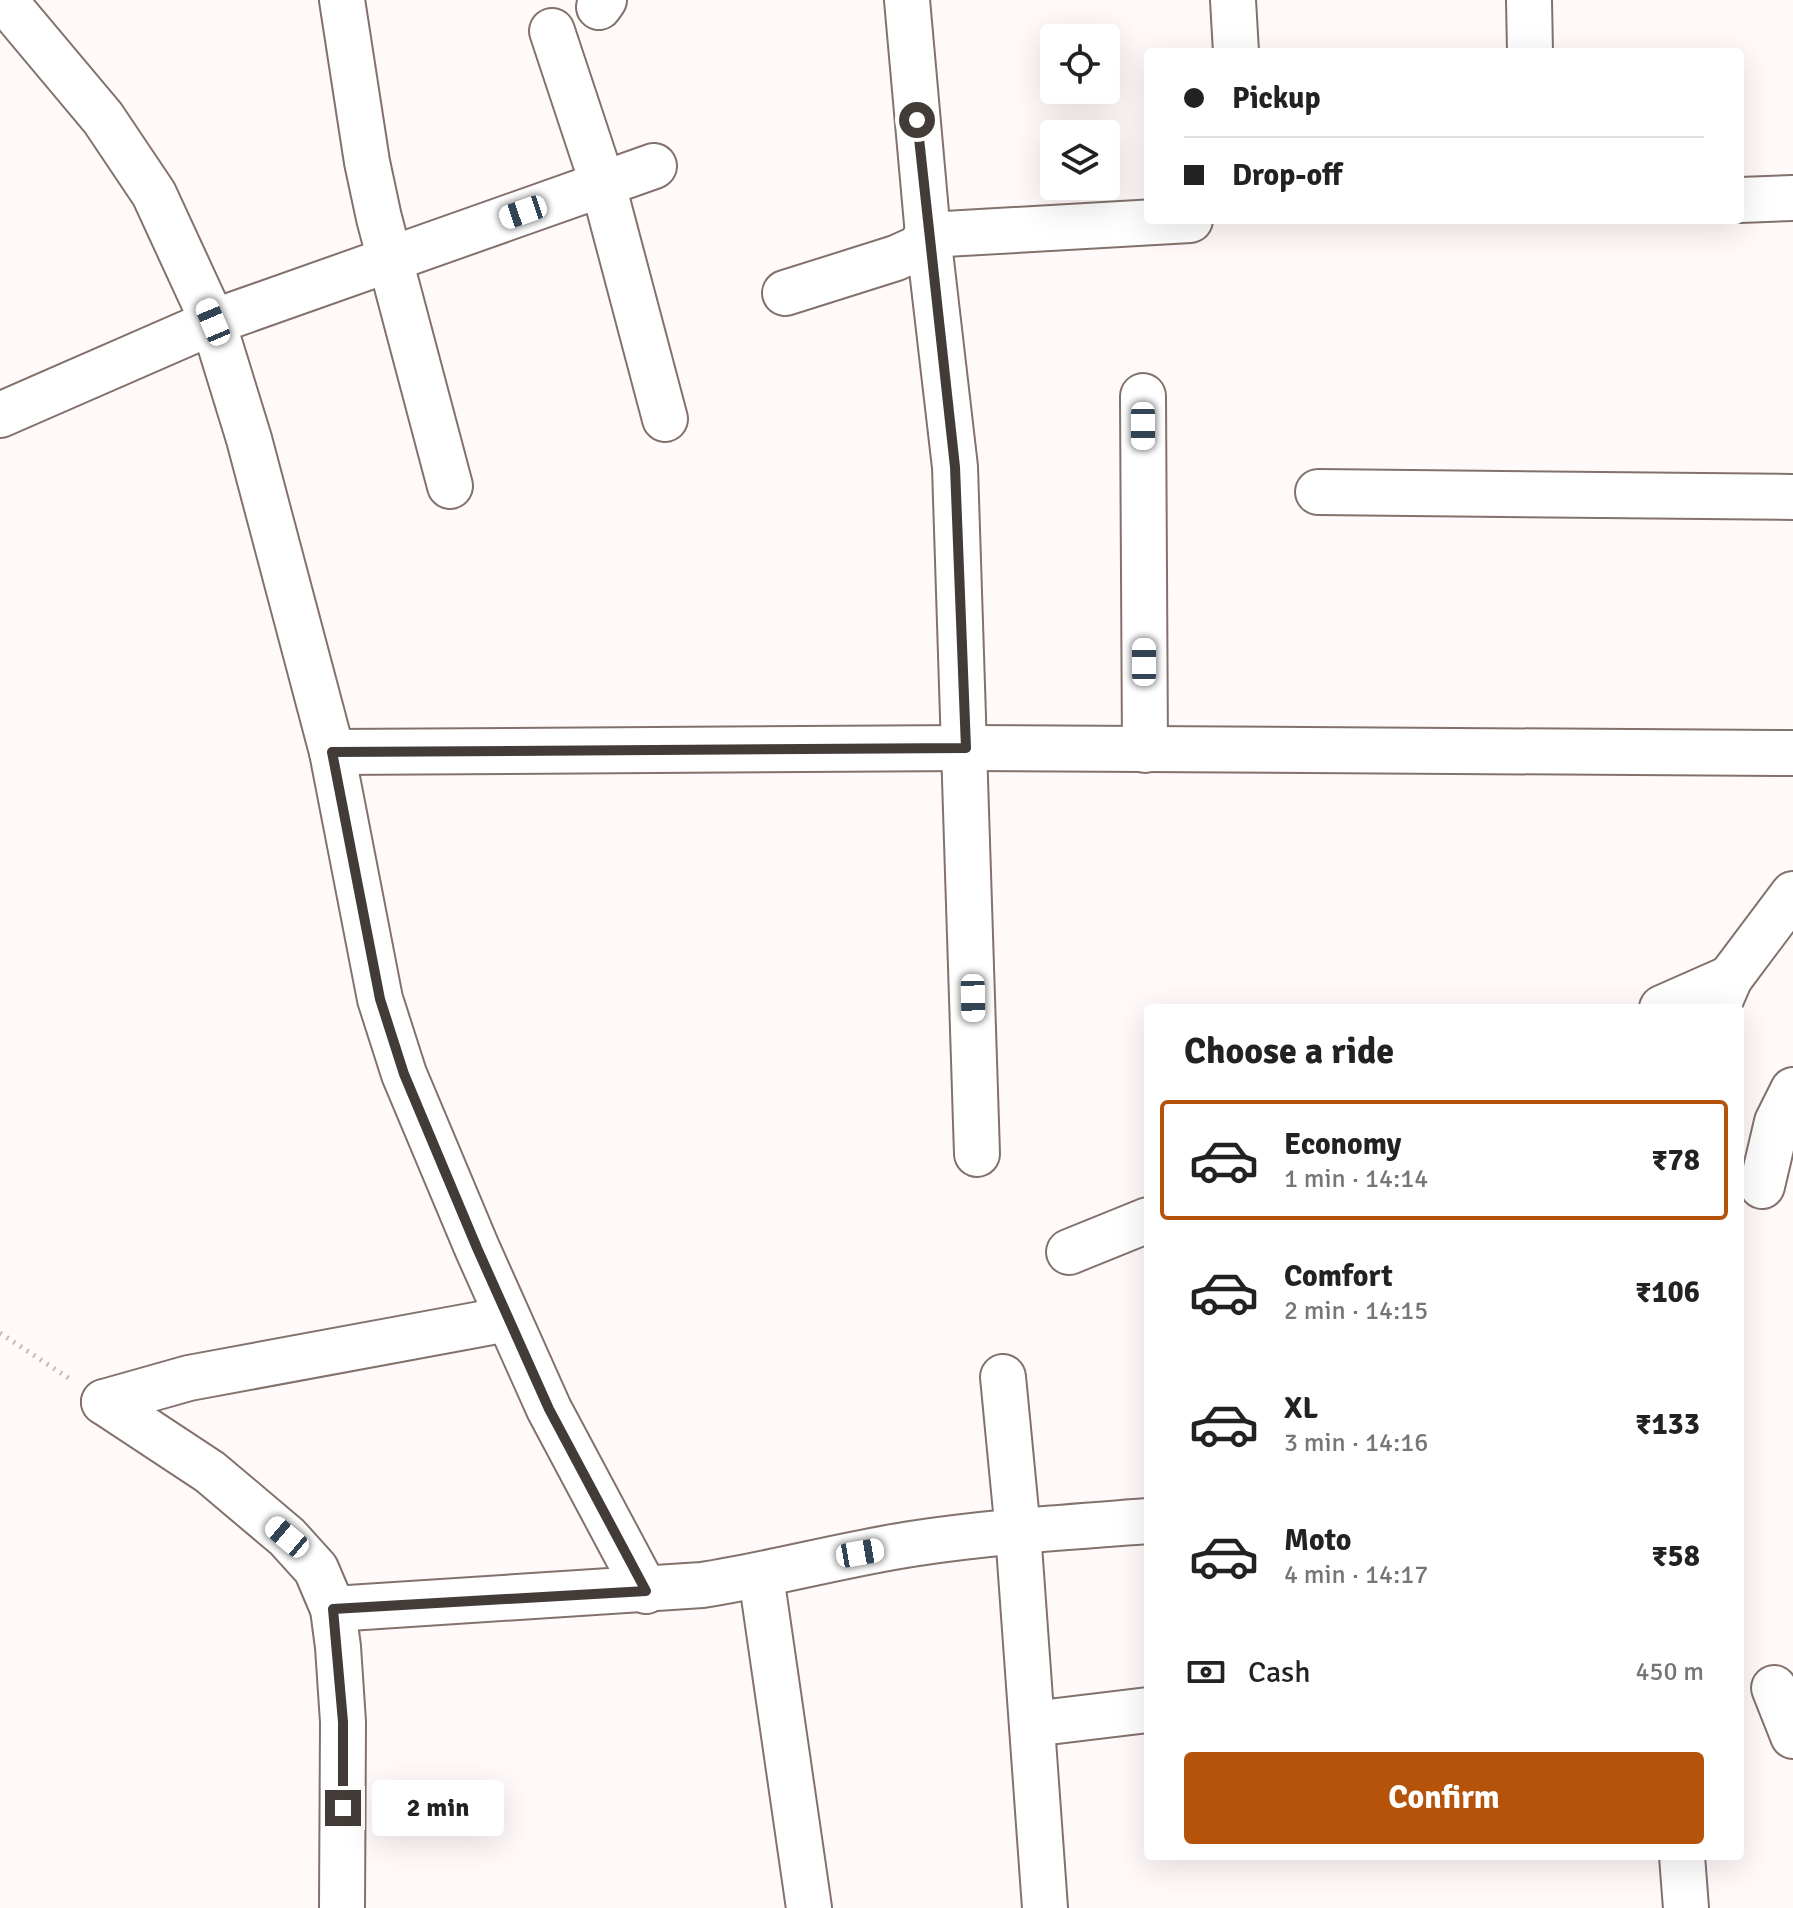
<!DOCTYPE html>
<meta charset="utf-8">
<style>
:root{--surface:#fff;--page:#f6f6f6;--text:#222;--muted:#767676;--line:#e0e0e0;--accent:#b45309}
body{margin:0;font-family:Signika,sans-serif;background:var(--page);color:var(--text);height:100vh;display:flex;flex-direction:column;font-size:30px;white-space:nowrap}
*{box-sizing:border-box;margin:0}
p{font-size:26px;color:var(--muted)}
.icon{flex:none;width:44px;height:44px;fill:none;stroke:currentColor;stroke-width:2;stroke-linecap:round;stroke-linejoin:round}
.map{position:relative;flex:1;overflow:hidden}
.details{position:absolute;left:1144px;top:1004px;width:600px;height:856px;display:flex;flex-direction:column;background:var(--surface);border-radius:8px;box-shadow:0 8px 32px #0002}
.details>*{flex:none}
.banner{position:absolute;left:1144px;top:48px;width:600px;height:176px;border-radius:8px;box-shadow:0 8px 32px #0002;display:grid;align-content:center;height:176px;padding:0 40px;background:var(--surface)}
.buttons{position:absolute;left:1040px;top:24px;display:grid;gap:16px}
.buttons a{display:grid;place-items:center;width:80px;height:80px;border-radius:8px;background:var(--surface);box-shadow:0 8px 32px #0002;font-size:40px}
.end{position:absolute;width:36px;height:36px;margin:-18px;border:10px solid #433b38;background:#fff;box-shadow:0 0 0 4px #fff}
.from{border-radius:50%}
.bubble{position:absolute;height:56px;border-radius:8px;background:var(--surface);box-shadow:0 8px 32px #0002;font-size:26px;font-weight:800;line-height:56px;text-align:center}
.car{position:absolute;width:24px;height:48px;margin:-24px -12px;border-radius:10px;box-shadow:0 0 6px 2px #0007;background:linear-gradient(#fff 24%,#345 0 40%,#fff 0 76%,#345 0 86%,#fff 0)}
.banner b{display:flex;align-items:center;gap:28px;height:76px;font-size:30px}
.banner b+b{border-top:2px solid var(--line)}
.banner i{width:20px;height:20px;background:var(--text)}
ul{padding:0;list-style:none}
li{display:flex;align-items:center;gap:24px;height:120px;margin:0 16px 12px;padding:0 24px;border:4px solid transparent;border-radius:8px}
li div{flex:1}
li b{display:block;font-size:30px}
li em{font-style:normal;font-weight:800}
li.active{border-color:var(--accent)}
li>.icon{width:72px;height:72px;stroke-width:1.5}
h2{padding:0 40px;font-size:36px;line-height:96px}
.pay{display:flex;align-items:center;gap:20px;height:88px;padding:0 40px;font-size:30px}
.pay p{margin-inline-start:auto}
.button{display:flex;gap:16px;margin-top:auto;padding:16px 40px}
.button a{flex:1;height:92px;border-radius:8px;background:var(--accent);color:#fff;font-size:32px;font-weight:800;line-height:92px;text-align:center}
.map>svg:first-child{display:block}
</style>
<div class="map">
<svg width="1793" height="1908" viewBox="0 0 1793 1908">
<rect width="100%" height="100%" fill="#fffaf9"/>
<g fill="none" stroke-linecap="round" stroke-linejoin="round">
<defs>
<g id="minor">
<polyline points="4,0 103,118 154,194 213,322 249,439 332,752 380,999 404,1074 477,1248 549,1409 646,1591"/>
<polyline points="342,0 367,162 379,218 450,486"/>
<polyline points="907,0 928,235 955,467 977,1154"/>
<polyline points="1233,0 1236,52"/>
<polyline points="1529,0 1530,52"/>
<polyline points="599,7 604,0"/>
<polyline points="552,31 603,185 665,419"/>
<polyline points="1740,200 1793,198"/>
<polyline points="785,293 896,258 918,248 928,235 1190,220"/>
<polyline points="1143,396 1145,750"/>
<polyline points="0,415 213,322 654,166"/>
<polyline points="1318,492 1793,497"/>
<polyline points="332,752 966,748 1793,753"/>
<polyline points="1662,1008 1730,978"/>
<polyline points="1717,1008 1730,978 1793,894"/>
<polyline points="1762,1186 1777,1122 1793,1090"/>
<polyline points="1069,1252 1148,1220"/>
<polyline points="1003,1377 1018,1532 1045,1908"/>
<polyline points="104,1402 210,1472 287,1537 316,1569 333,1609 338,1647 343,1722 342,1908"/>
<polyline points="104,1402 189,1378 508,1319"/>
<polyline points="761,1576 809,1908"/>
<path d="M333,1609L702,1585C772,1574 841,1555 911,1544C989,1532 1069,1527 1148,1521"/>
<polyline points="1774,1688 1793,1736"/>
<polyline points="1032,1724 1148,1710"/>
<polyline points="1682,1856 1686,1908"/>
</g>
</defs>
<use href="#minor" stroke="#83716c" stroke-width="48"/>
<polyline stroke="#c1bbb9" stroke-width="5" stroke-dasharray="2 6" stroke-linecap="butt" points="0,1333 70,1379"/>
<use href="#minor" stroke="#fff" stroke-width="44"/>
</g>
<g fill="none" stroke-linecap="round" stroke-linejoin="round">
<polyline stroke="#433b38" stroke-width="10" points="343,1808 343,1722 333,1609 646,1591 549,1409 477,1248 404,1074 380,999 332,752 966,748 955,467 917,120"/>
</g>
</svg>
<div class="buttons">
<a><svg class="icon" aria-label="locate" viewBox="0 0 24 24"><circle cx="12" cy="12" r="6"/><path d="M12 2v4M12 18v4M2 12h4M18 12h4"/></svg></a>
<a><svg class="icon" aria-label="layers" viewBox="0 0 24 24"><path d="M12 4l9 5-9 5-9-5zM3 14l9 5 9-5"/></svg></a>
</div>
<i class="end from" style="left:917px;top:120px"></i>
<i class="end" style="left:343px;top:1808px"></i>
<div class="bubble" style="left:372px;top:1780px;width:132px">2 min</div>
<i class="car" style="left:523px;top:212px;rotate:251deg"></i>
<i class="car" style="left:213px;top:322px;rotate:337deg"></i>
<i class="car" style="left:1143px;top:426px;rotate:180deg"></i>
<i class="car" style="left:1144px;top:662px;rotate:0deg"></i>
<i class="car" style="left:973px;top:998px;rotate:179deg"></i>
<i class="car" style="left:287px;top:1537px;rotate:310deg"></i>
<i class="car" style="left:860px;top:1553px;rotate:80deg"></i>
<div class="banner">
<b><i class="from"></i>Pickup</b>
<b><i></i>Drop-off</b>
</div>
<section class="details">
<h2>Choose a ride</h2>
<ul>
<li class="active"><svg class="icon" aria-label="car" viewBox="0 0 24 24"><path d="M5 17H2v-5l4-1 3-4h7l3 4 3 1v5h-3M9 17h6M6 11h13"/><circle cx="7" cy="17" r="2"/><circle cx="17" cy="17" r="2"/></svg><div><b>Economy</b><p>1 min · 14:14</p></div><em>₹78</em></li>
<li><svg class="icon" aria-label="car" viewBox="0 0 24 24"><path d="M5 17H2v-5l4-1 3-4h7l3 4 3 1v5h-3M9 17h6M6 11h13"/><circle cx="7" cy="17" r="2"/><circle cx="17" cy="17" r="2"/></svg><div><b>Comfort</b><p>2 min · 14:15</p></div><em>₹106</em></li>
<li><svg class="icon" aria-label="car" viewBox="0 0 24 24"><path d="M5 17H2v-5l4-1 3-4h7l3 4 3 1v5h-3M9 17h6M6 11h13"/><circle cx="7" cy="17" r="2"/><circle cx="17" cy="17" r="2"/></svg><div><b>XL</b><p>3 min · 14:16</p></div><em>₹133</em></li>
<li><svg class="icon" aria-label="car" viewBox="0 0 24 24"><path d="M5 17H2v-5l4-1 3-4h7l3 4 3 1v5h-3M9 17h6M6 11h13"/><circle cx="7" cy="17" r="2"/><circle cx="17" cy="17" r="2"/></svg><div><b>Moto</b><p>4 min · 14:17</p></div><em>₹58</em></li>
</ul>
<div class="pay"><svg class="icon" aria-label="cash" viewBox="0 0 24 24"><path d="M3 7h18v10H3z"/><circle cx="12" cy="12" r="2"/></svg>Cash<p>450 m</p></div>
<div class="button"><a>Confirm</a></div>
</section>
</div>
